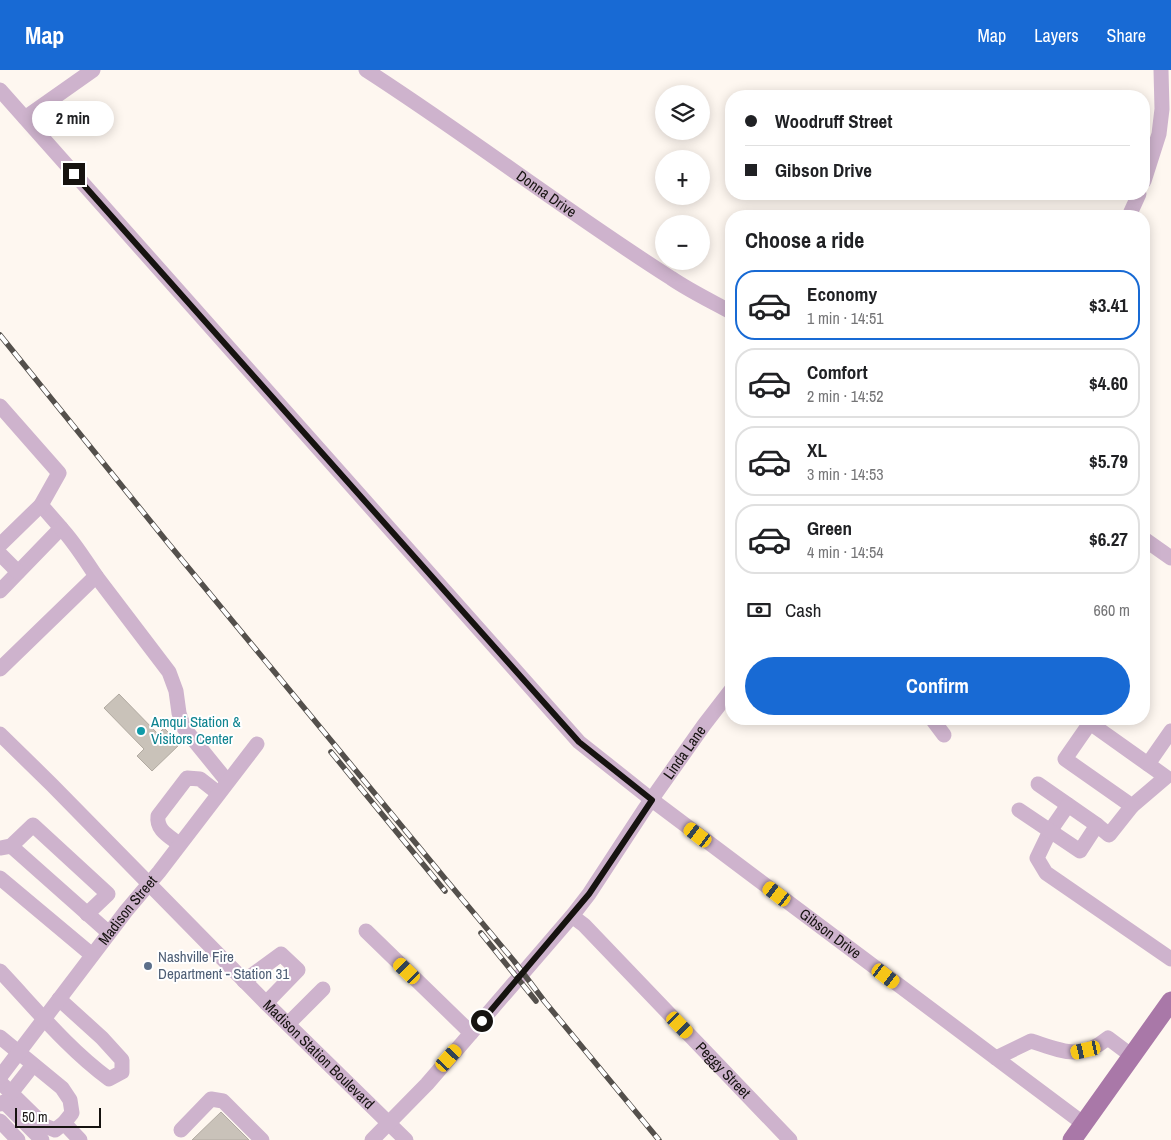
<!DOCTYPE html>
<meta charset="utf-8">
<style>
:root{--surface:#fff;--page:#f2f2f2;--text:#202124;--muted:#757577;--line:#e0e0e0;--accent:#186ad4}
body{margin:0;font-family:"Archivo Narrow",sans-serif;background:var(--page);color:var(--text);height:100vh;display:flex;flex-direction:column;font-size:19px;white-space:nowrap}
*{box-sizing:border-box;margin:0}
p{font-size:16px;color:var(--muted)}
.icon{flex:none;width:28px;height:28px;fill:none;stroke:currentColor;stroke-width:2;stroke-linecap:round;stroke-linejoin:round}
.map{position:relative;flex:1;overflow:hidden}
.details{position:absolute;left:725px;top:140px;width:425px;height:515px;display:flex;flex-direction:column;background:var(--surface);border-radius:20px;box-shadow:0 2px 12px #0003}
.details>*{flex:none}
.guide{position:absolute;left:725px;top:20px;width:425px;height:110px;border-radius:20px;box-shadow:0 2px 12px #0003;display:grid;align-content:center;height:110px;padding:0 20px;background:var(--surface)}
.controls{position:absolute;left:655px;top:15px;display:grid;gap:10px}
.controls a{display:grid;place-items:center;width:55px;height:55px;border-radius:50%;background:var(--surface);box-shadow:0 2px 12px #0003;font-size:25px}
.scale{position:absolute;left:15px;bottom:12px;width:86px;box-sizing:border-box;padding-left:5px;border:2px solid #161310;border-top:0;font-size:14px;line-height:18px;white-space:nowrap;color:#161310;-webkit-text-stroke:4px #fff;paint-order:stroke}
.end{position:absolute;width:22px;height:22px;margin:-11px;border:6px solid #161310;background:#fff;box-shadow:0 0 0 2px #fff}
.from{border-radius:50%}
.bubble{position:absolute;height:35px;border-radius:18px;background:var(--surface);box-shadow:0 2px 12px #0003;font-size:16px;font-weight:800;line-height:35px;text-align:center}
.car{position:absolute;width:15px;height:30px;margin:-15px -8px;border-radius:6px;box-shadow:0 0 4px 1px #0007;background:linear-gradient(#f5c518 24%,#345 0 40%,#f5c518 0 76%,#345 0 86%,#f5c518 0)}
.guide b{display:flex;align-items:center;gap:18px;height:48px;font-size:19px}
.guide b+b{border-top:1px solid var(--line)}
.guide i{width:12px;height:12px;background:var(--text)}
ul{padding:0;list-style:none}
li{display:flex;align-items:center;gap:15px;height:70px;margin:0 10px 8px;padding:0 10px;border:2px solid var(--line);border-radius:20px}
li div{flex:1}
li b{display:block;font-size:19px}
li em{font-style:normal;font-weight:800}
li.current{border-color:var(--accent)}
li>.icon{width:45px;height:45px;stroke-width:1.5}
h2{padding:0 20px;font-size:22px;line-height:60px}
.pay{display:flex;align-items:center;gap:12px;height:55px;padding:0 20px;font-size:19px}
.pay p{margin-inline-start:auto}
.cta{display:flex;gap:10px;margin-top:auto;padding:10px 20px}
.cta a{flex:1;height:58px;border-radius:30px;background:var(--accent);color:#fff;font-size:20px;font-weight:800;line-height:58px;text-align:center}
header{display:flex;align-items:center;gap:30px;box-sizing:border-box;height:70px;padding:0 25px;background:var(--accent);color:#fff}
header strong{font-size:24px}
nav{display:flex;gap:28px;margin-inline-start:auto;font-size:18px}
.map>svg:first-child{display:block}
</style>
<header>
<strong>Map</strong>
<nav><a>Map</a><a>Layers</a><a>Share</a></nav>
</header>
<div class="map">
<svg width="1171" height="1070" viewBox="0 0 1171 1070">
<rect width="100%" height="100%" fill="#fef7f0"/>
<g fill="#c9c2b9" stroke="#b1aaa1">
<polygon points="119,624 158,664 164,658 180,674 152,701 137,686 144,679 104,638"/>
<polygon points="221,1042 249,1070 192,1070"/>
</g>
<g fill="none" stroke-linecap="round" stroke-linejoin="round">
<g stroke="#ceb3cd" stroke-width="15">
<path id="s1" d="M366,0C470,67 567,142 671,208C690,221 711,231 731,242"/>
<path id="s2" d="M0,20L579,672L652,730L1084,1054"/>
<polyline points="25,48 93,0"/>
<polyline points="1144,111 1159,64 1162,39 1161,0"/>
<polyline points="1129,146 1139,124"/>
<polyline points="0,336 59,403 41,435 61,458 0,521"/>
<polyline points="1144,469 1171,488"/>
<polyline points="0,475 41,435"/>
<polyline points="0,484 18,502"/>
<polyline points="96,506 169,602 176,621 179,643 184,658 227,711"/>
<path d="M0,599L96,506C85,490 75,473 61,458"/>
<polyline points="932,649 944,665"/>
<polygon points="1090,653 1166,707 1132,736 1065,689"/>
<path id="s3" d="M0,664L52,715L266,933L406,1070"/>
<polyline points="1148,694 1171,661"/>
<polyline points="1038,714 1097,755"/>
<polyline points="1068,735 1050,761 1037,788 1046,803 1171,889"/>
<polyline points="1019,740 1080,781 1097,755 1109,765 1132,736"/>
<path d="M179,774C169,766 156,760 158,746L187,708L200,709L218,723"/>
<polyline points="11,776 109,863"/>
<polyline points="0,778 11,776 33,755 108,824 87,844"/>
<polyline points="0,808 92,885"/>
<path id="s4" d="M572,846L584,855L790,1070"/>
<polyline points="366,861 471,963"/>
<path d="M0,901C35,938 68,979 109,1009L122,1002V990L102,968L59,929"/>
<polyline points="244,911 281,884 298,900 266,933"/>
<polyline points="288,954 323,919"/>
<polyline points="0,967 62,1018 70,1030 72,1043 64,1053 55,1060 45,1056 0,1012"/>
<path d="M996,988L1031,971C1062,981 1080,991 1108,968L1132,986"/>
<path id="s5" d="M0,1007L126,841L159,802L257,674"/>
<polyline points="11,1023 33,995"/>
<polyline points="0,1034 4,1032 42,1070"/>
<polyline points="0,1051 18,1070"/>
<polyline points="64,1053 80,1070"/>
<polyline points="181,1060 211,1029 223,1031 262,1070"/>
<path id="s6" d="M372,1070L427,1014L572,846L589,824L644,740L704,655L731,620"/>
</g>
<polyline stroke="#a978a8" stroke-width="19" points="1072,1070 1171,931"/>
<defs>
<g id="rail">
<polyline points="0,265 168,473 447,811 514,891 545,932 659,1070"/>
<polyline points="331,682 445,821"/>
<polyline points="481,863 536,931"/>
</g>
</defs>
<use href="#rail" stroke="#54504c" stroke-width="5.5"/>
<use href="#rail" stroke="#fff" stroke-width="4" stroke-dasharray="11" stroke-linecap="butt"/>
</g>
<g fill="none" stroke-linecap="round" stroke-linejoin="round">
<polyline stroke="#161310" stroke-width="6" points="74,104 579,672 652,730 589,824 482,951"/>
</g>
<circle fill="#0f9aa8" stroke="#fff" stroke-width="2" cx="141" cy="661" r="5"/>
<circle fill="#5c6f8a" stroke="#fff" stroke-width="2" cx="148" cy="896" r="5"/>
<g text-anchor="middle" stroke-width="4" stroke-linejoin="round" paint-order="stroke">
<g font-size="15" fill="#161310" stroke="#fff">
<text dy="5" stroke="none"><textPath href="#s1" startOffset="219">Donna Drive</textPath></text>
<text dy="5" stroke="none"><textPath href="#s6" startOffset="499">Linda Lane</textPath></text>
<text dy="5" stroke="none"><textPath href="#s5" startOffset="210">Madison Street</textPath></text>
<text dy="5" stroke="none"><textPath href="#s2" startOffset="1188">Gibson Drive</textPath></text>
<text dy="5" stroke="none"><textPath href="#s3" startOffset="452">Madison Station Boulevard</textPath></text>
<text dy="5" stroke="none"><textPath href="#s4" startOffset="216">Peggy Street</textPath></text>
</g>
<g font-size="15" fill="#0d838f" stroke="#fff" text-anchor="start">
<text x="151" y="657">Amqui Station &amp;<tspan x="151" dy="17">Visitors Center</tspan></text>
</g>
<g font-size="15" fill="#4e5e75" stroke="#fff" text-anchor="start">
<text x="158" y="892">Nashville Fire<tspan x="158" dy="17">Department - Station 31</tspan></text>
</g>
</g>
</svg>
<div class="controls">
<a><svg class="icon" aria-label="layers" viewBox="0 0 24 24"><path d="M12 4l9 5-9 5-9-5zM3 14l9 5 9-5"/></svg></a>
<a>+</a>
<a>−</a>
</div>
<div class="scale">50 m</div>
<i class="end from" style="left:482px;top:951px"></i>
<i class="end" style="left:74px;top:104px"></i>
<div class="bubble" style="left:32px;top:31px;width:82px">2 min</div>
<i class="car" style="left:698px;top:765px;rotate:307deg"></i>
<i class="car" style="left:777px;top:824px;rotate:307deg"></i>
<i class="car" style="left:407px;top:901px;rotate:314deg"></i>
<i class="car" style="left:886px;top:906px;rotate:127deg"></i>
<i class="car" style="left:680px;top:955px;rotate:136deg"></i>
<i class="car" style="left:1086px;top:980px;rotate:257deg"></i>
<i class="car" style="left:449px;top:988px;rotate:42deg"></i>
<div class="guide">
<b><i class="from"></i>Woodruff Street</b>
<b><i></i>Gibson Drive</b>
</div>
<section class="details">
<h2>Choose a ride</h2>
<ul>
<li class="current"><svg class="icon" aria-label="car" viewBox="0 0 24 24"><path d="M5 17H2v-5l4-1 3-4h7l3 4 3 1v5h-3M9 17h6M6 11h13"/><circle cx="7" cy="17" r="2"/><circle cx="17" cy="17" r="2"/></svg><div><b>Economy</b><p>1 min · 14:51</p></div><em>$3.41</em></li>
<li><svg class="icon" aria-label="car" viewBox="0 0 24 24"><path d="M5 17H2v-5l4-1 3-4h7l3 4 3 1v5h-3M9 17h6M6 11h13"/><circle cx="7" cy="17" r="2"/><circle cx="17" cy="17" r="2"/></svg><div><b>Comfort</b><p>2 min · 14:52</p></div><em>$4.60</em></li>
<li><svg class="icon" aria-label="car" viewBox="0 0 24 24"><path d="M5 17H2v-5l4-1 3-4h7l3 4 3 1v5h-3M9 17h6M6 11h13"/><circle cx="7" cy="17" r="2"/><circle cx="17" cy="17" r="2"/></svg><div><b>XL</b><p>3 min · 14:53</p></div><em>$5.79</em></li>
<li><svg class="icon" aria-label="car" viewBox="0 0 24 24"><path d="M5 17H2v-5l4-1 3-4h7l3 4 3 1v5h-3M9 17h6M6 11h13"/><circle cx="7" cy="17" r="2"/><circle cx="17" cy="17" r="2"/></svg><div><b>Green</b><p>4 min · 14:54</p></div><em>$6.27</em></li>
</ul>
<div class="pay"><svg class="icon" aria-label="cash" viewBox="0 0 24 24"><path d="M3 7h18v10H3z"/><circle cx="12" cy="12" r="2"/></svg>Cash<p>660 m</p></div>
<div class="cta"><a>Confirm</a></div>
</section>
</div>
